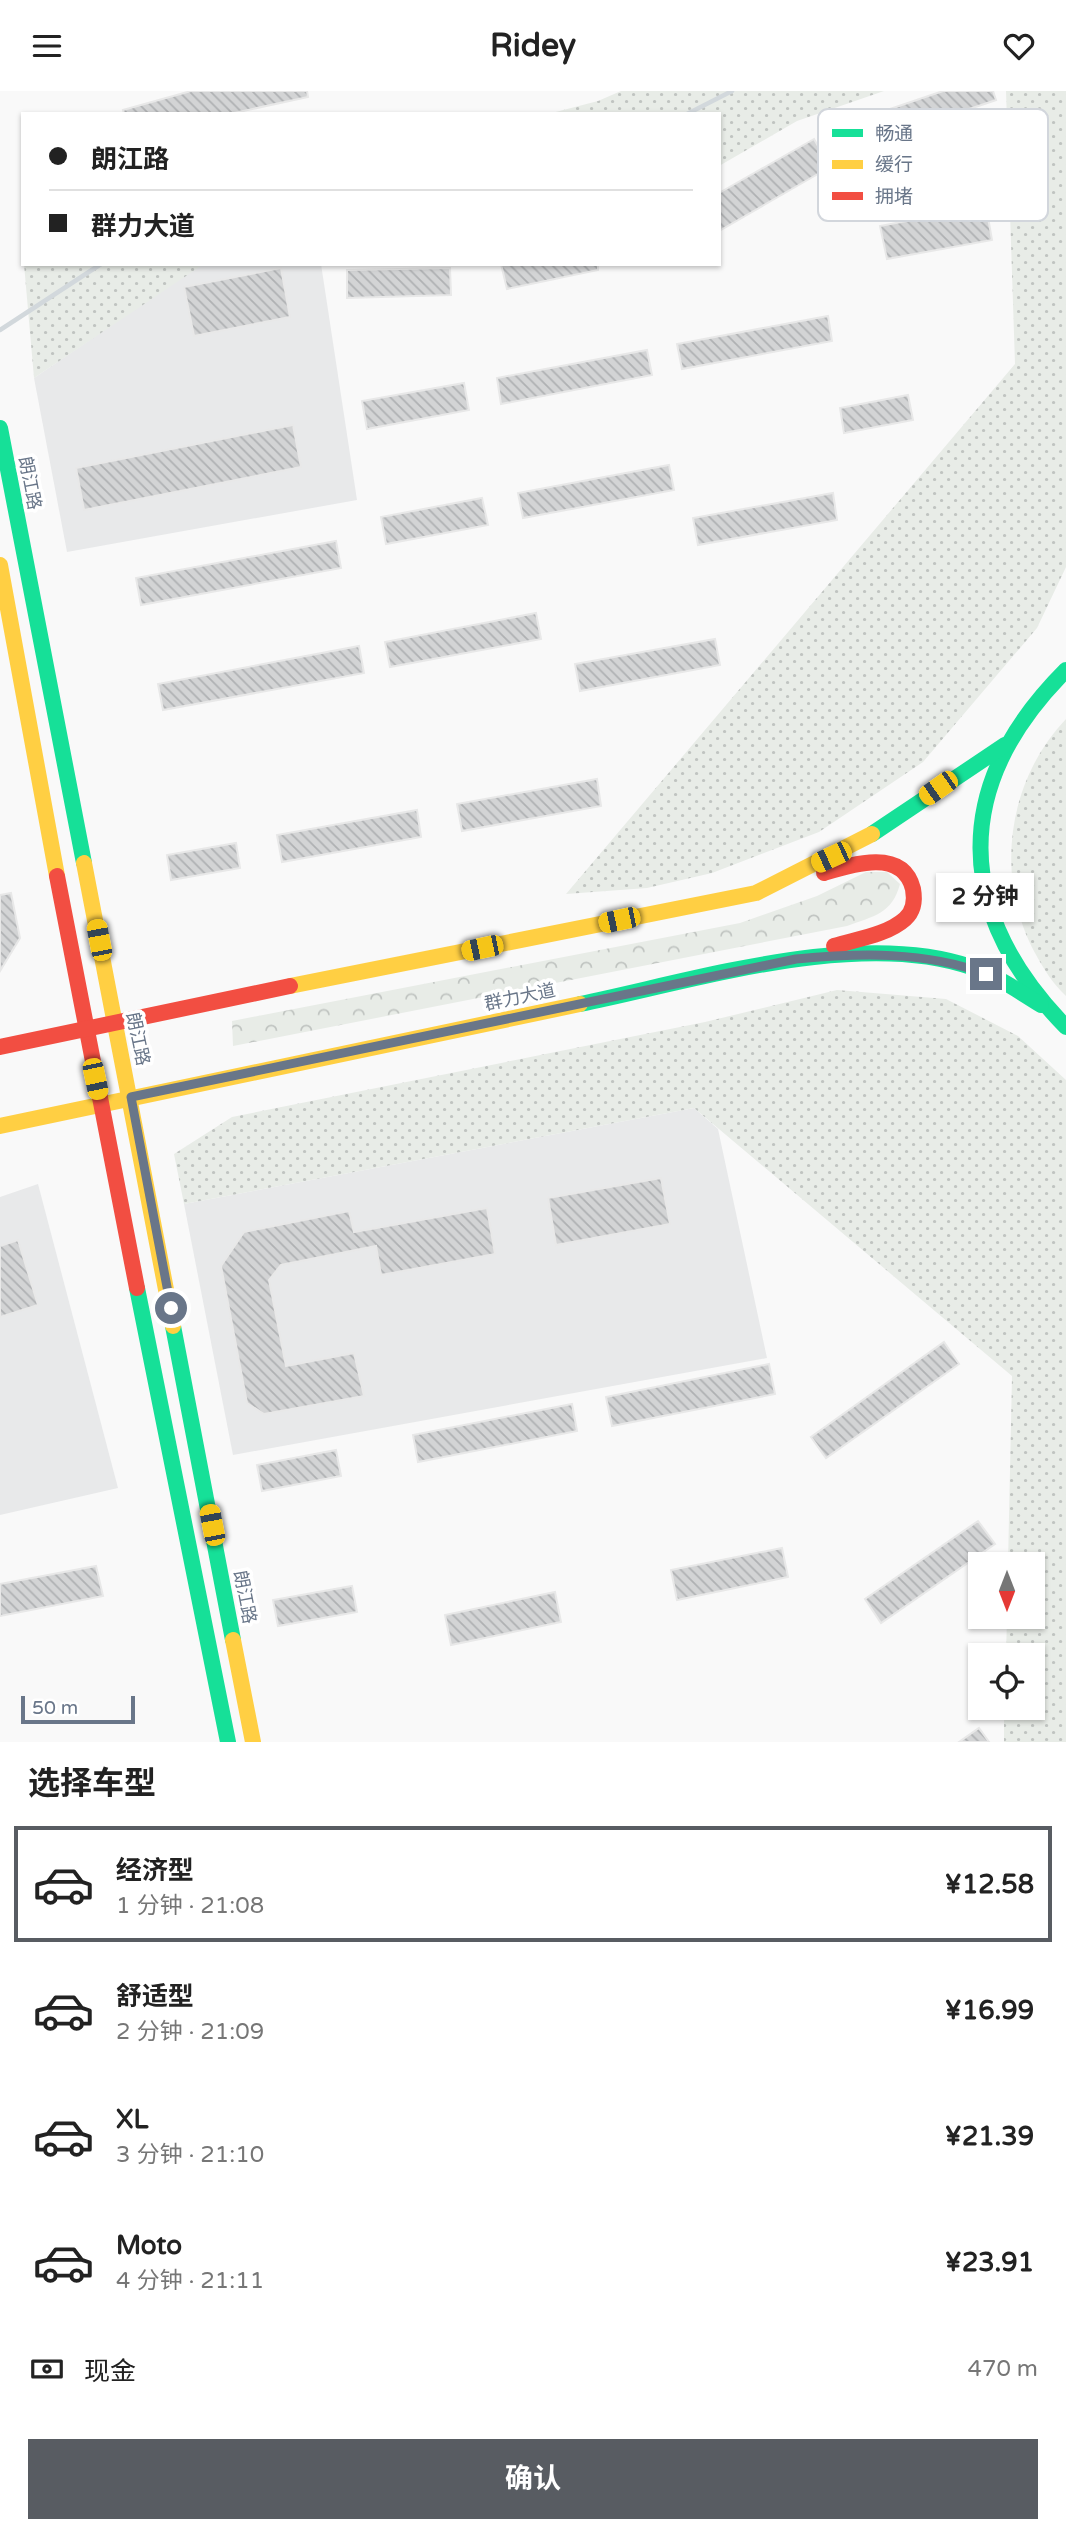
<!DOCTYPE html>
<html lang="zh">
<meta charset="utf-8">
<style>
:root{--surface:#fff;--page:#f6f6f6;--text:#222;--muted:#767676;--line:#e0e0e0;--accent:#585c62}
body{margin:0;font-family:"Varela Round","Noto Sans SC",sans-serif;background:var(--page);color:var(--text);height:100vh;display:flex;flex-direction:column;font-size:26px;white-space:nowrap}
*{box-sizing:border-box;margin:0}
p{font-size:23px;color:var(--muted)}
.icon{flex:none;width:38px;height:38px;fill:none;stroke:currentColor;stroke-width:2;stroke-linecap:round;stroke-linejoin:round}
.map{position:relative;height:1651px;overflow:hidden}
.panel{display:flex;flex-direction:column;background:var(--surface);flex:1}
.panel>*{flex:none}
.banner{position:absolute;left:21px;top:21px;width:700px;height:154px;border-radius:0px;box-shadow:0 2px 5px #0004;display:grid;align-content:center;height:154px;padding:0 28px;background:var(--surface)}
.needle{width:46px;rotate:180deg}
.controls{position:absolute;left:968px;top:1461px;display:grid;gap:14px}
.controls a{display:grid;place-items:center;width:77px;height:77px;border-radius:0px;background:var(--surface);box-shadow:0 2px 5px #0004;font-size:35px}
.scale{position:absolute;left:21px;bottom:18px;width:114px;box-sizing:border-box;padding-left:7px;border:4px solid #697689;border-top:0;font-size:19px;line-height:24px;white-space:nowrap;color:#697689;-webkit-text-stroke:5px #fff;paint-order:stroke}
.end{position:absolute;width:32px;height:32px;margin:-16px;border:9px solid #697689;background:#fff;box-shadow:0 0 0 4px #fff}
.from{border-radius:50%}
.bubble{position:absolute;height:49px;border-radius:0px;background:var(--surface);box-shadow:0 2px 5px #0004;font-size:23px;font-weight:700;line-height:49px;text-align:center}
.car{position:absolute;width:21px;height:42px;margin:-21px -10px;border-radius:9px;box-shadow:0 0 5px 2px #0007;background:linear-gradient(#f5c518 24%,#345 0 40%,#f5c518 0 76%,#345 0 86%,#f5c518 0)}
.banner b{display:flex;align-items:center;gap:24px;height:66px;font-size:26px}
.banner b+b{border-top:2px solid var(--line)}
.banner i{width:18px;height:18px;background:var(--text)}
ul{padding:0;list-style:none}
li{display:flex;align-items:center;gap:21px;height:116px;margin:0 14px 10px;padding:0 14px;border:4px solid transparent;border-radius:0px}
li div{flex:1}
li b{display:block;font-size:26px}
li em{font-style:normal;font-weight:700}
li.active{border-color:var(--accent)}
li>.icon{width:63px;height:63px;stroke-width:1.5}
h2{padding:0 28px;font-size:32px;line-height:84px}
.pay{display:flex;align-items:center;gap:18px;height:77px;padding:0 28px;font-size:26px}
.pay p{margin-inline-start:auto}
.action{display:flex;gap:14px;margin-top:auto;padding:14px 28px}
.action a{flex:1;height:80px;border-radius:0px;background:var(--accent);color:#fff;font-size:28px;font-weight:700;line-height:80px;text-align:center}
header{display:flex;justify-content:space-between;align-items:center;height:91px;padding:0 28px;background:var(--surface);font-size:32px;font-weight:700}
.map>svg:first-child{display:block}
</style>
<header><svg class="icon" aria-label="menu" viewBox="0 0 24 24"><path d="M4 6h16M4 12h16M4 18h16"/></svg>Ridey<svg class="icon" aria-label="heart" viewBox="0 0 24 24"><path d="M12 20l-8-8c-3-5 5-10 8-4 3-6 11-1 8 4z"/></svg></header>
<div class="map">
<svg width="1066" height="1651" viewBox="0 0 1066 1651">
<defs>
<pattern id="grass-dots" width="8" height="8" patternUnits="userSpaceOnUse" patternTransform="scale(1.75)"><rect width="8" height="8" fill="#e8ece7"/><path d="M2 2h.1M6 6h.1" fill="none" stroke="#c0c4c1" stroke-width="1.8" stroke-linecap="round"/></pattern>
<pattern id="forest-crowns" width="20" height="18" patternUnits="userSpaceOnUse" patternTransform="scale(1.75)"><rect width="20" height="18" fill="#e8ece7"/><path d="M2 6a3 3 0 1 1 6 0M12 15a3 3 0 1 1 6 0" fill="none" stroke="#c0c4c1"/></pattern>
<pattern id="building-back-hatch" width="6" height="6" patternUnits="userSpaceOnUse" patternTransform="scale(1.75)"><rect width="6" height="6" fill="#d3d4d5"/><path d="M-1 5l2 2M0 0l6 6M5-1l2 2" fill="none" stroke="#afb1b3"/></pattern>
</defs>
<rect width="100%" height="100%" fill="#f9f9f9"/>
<g fill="#e8e9ea">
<polygon points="321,173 357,409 67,461 34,287 200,174"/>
<polygon points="694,1017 718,1038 767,1267 233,1364 184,1113"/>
<polygon points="38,1093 118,1397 0,1424 0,1106"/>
</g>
<g fill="url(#grass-dots)">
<polygon points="621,0 884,0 797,30 719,75 719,23 548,23 598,10"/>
<polygon points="1006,0 1066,0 1066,476 1037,537 923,671 819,741 712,782 647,797 566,803 1015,273"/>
<polygon points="24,173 204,173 34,287"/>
<path d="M1066,628V905C1052,892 1044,878 1035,862C994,786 1007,690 1066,628Z"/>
<polygon points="837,899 946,908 1018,945 1066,989 1066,1651 1004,1651 1004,1617 1032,1617 1032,1564 1006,1564 1007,1526 1032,1526 1032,1474 1008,1473 1012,1285 694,1017 184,1113 174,1063 232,1026 705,931"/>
</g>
<path fill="url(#forest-crowns)" d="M866,781H887L900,793C892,823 874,825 847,835L233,955L232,930L740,832L817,805Z"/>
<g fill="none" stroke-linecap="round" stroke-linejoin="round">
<g stroke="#d2d8dc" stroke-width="4.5">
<polyline points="687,23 732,0"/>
<polyline points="0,239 101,173"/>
</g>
</g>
<g fill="url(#building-back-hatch)" stroke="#e8e8e8" stroke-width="2">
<polygon points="191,0 307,0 308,6 229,23 124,23 123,19"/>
<polygon points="943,0 993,0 996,9 851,58 843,34"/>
<polygon points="814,48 830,76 719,140 719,102"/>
<polygon points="986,115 992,149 887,168 880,135"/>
<polygon points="501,173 598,173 598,179 507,198"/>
<polygon points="281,177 290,226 194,245 184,196"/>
<polygon points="450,177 451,204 347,207 347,179"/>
<polygon points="828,225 832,250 682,278 677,253"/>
<polygon points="647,259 652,284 501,313 497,287"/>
<polygon points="464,292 469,319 367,338 362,310"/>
<polygon points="908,304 913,329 844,342 840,317"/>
<polygon points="293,334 301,376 84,419 76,377"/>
<polygon points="669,374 674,399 523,427 518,402"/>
<polygon points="833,402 837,429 698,454 693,427"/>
<polygon points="482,407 488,434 386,453 381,426"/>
<polygon points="336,450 341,477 141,514 136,487"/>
<polygon points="536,522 541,548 390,576 385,551"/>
<polygon points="715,548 720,574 580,600 575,573"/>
<polygon points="359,555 364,582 163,619 158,593"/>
<polygon points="597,688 601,715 462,740 457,713"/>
<polygon points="417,719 421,746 282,771 277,744"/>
<polygon points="236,752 240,777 171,789 167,764"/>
<polygon points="11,802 20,847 0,880 0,804"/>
<polygon points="661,1087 670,1133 556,1154 548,1107"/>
<polygon points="487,1117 495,1163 381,1184 376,1155 281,1174 269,1189 286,1275 354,1262 364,1305 264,1323 247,1312 221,1175 244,1141 349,1120 354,1141"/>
<polygon points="18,1149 38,1214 0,1226 0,1155"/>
<polygon points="944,1251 959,1273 826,1367 811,1346"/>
<polygon points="769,1273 775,1303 612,1335 606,1306"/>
<polygon points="572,1313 577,1340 418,1371 413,1344"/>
<polygon points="336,1359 341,1385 262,1400 257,1374"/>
<polygon points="978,1430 995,1453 881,1532 865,1508"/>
<polygon points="782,1457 788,1486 677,1509 671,1479"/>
<polygon points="96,1475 103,1505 0,1525 0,1493"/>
<polygon points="352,1495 357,1521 278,1535 273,1509"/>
<polygon points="555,1501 561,1531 451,1554 445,1524"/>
<polygon points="979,1637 989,1651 959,1651"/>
</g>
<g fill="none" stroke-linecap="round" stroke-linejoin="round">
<g stroke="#16e098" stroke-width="16">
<polyline points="0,337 84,772"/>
<path d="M1066,579C951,694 953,820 1066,936"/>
<polyline points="872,743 1005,654"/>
<path d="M580,913C693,890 859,837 971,876C996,884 1018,900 1041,914"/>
<polyline points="137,1197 228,1651"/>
<polyline points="173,1235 233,1549"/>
</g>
<g stroke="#ffcf43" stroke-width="16">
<polyline points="0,474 57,785"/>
<polyline points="84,772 173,1235"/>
<polyline points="290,895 756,802 872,743"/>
<polyline points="0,1035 580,913"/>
<polyline points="233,1549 253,1651"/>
</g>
<g stroke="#f24e42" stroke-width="16">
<path d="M824,782C853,773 903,757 913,798C915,809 914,820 905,828C887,844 857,848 834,855"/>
<polyline points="57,785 137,1197"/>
<polyline points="0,956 290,895"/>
</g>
</g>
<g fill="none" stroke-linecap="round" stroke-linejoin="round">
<path stroke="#697689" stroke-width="9" d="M171,1217L131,1006L796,868C859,862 925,860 986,883"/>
</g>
<g text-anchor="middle" stroke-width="7" stroke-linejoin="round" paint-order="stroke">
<g font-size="18" fill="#697689" stroke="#fff">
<text transform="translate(30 392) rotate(79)" y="6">朗江路</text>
<text transform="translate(520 906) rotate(-12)" y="6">群力大道</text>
<text transform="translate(138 948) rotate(78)" y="6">朗江路</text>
<text transform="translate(245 1506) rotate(79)" y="6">朗江路</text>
</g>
</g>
<rect x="818" y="18" width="230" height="112" rx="10" fill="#fff" stroke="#d2d6dc" stroke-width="2"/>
<rect x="832" y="38" width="31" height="8" fill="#16e098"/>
<rect x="832" y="69" width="31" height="9" fill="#ffcf43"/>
<rect x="832" y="101" width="31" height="8" fill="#f24e42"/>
<g font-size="19" fill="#697689">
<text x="875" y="49">畅通</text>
<text x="875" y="80">缓行</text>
<text x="875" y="112">拥堵</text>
</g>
</svg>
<div class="controls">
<a><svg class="needle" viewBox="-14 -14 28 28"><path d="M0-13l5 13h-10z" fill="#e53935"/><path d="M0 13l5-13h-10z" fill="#767676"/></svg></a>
<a><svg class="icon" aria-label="locate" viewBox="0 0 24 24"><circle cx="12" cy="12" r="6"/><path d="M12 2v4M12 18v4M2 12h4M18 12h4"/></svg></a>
</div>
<div class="scale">50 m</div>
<i class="end from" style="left:171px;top:1217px"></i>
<i class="end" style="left:986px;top:883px"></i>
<div class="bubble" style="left:936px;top:782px;width:98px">2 分钟</div>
<i class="car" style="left:938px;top:697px;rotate:235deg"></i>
<i class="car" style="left:831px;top:766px;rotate:245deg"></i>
<i class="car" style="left:619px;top:829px;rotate:258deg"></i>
<i class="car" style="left:99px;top:849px;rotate:349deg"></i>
<i class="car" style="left:482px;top:857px;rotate:258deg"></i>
<i class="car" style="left:95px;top:988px;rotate:168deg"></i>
<i class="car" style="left:212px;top:1434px;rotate:349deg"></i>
<div class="banner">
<b><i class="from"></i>朗江路</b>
<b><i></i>群力大道</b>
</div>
</div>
<section class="panel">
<h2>选择车型</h2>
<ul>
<li class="active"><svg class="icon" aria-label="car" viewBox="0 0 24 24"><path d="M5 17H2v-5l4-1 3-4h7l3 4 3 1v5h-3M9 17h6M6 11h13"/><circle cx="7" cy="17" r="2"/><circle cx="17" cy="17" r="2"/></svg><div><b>经济型</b><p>1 分钟 · 21:08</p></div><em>¥12.58</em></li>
<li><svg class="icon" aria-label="car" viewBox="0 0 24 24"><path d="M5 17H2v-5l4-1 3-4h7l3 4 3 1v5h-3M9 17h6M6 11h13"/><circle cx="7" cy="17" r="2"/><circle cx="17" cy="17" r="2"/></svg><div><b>舒适型</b><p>2 分钟 · 21:09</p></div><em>¥16.99</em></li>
<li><svg class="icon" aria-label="car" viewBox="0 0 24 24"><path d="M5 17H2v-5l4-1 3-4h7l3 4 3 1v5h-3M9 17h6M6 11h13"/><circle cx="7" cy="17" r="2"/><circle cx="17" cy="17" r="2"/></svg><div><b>XL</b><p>3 分钟 · 21:10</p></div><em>¥21.39</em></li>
<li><svg class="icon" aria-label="car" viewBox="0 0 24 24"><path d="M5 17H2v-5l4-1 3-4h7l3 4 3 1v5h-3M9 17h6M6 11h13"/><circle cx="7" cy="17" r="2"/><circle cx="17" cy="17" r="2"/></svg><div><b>Moto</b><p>4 分钟 · 21:11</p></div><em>¥23.91</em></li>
</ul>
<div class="pay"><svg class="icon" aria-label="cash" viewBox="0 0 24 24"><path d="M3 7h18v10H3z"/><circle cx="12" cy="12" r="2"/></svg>现金<p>470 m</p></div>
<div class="action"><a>确认</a></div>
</section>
